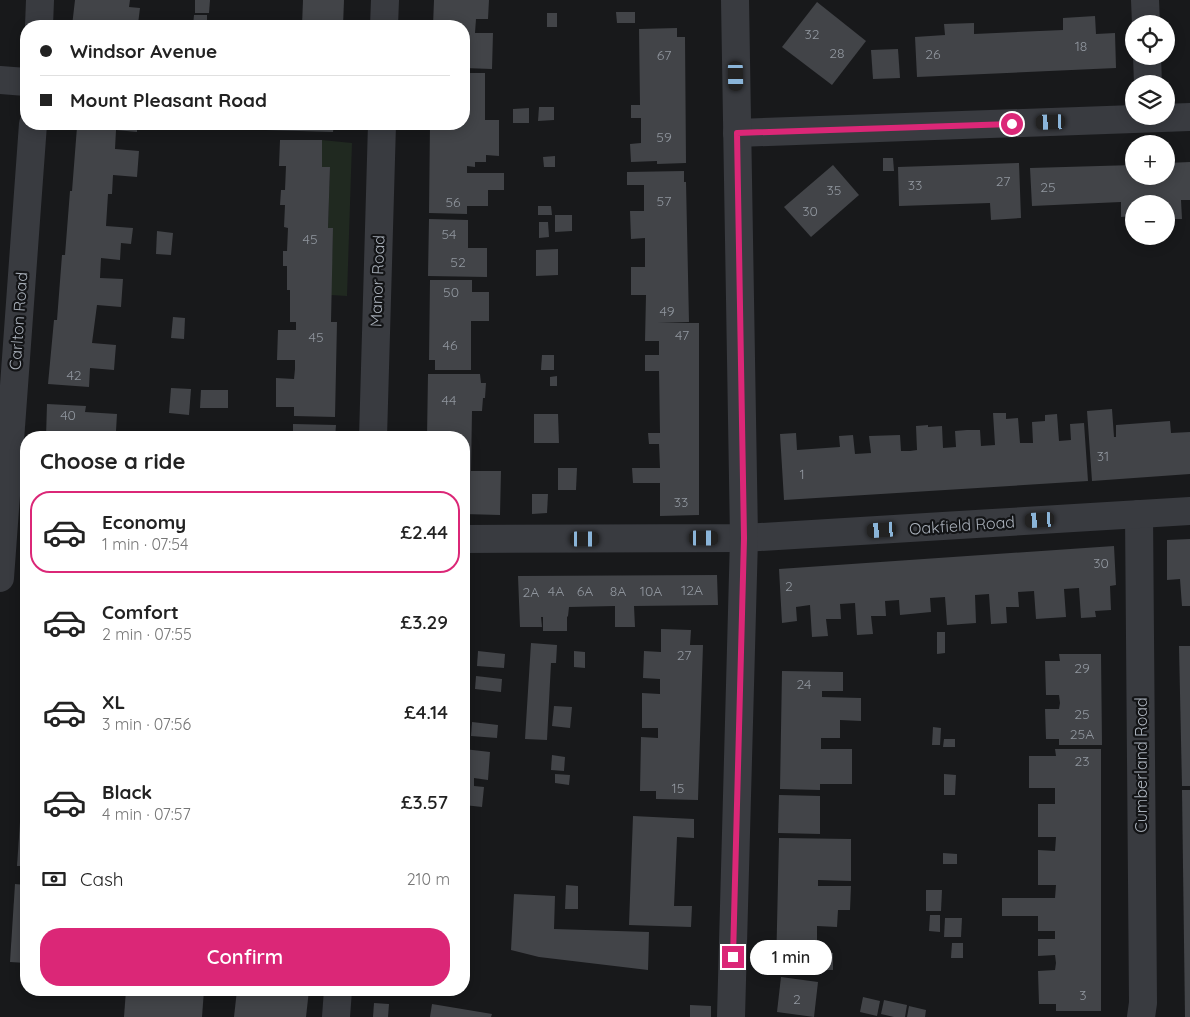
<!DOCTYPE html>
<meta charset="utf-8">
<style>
:root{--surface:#fff;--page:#f2f2f2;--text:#222;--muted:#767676;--line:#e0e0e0;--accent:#db2777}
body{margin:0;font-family:Quicksand,sans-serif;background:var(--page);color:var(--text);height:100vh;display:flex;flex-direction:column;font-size:19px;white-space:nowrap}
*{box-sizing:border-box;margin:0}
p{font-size:16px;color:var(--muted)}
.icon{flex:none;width:28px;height:28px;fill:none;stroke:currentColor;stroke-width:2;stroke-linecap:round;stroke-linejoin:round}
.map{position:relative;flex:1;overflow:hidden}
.sheet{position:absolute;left:20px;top:431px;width:450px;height:565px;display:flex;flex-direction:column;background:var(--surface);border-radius:20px;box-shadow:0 2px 12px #0003}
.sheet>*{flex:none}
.banner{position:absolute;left:20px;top:20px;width:450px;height:110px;border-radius:20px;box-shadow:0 2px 12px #0003;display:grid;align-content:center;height:110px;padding:0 20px;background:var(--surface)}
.controls{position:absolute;left:1125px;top:15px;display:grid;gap:10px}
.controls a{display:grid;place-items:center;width:50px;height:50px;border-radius:50%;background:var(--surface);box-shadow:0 2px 12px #0003;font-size:25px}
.end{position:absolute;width:22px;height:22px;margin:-11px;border:6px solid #db2777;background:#fff;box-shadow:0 0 0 2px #fff}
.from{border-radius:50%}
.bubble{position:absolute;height:35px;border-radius:18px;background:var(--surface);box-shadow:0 2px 12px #0003;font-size:16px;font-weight:600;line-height:35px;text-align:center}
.car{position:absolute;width:15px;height:30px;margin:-15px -8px;border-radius:6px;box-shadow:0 0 4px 1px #0007;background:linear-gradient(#222 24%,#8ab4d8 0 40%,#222 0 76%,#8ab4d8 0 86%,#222 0)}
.banner b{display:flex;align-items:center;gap:18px;height:48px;font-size:19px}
.banner b+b{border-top:1px solid var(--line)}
.banner i{width:12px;height:12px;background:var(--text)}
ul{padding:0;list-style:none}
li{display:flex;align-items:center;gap:15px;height:82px;margin:0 10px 8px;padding:0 10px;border:2px solid transparent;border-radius:20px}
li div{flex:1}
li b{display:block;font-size:19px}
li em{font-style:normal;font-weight:600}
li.current{border-color:var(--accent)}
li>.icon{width:45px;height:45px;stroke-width:1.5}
h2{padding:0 20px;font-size:22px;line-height:60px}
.pay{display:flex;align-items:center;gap:12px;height:55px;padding:0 20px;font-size:19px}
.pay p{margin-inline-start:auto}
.button{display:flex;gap:10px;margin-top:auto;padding:10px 20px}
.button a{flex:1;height:58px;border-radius:20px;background:var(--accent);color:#fff;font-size:20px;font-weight:600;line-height:58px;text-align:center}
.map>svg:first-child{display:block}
</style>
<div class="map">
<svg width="1190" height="1017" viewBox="0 0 1190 1017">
<rect width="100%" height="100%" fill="#18191b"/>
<polygon fill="#202920" points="322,140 352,143 347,296 331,295 333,228 328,228 330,168 322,167"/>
<g fill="#424448">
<polygon points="75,0 130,0 129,7 140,8 138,24 112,23 112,26 72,26"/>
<polygon points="195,0 210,0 209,13 195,13"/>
<polygon points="303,0 344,0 343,26 302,26"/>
<polygon points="434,0 489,0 488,19 476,19 475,33 493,33 492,69 464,68 464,26 433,26"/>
<polygon points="817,2 866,41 832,85 782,47"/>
<polygon points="616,12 635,12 635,23 617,23"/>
<rect x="547" y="13" width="10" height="14"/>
<polygon points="194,15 207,15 207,26 193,26"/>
<polygon points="1095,16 1096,34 1115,33 1116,68 917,77 915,37 945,35 944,24 974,23 974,34 1063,30 1063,18"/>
<polygon points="677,28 677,37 685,37 686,163 657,164 657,161 631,162 630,144 641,143 641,118 631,118 631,105 640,105 639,29"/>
<polygon points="898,49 900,78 873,79 871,50"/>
<polygon points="464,73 485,73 485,120 499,120 499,156 486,155 486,162 475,162 475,167 467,166 467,173 504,173 504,190 488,190 488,206 467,206 467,214 429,213 430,124 464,124"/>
<polygon points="539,107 554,107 554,120 538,121"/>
<polygon points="529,108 529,123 513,123 513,109"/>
<polygon points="79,124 137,124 137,132 116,130 115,149 139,151 137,177 113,175 112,194 108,194 106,226 133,228 131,244 121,243 120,260 101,258 100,278 123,279 121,307 97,305 92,343 116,345 115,357 114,370 90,368 89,387 48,384 54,320 57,320 62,255 65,255 70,191 72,191 77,127 79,127"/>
<polygon points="265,124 334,124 333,132 265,130"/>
<polygon points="280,140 322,140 322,167 330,167 328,228 333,228 331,322 337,322 335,417 294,416 294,407 276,407 276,378 294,379 295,369 295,360 277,360 278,330 296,330 296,322 290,322 290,290 287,290 287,266 283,266 283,251 287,251 288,228 284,227 285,205 280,205 281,190 285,190 286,166 279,166"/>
<polygon points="555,156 555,167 544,167 543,157"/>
<polygon points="883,158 893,158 894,171 883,171"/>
<polygon points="1190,162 1190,200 1181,200 1182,219 1166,219 1166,204 1151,204 1151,201 1137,202 1137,204 1134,204 1134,216 1121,217 1121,202 1032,206 1030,168 1134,165 1134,176 1166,176 1166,163"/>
<polygon points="1019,163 1021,218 991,220 990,203 899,206 898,167"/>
<polygon points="833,165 859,195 811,237 784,207"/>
<polygon points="684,171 684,182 686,182 689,322 658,323 699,323 699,515 660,516 660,483 633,483 632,468 660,468 659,444 649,444 648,433 660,433 659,371 645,371 645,355 659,355 659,341 645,341 646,295 631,295 631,267 645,267 645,238 631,239 630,211 644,211 644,185 627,185 627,172"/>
<polygon points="538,206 551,206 552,215 538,215"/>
<polygon points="555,215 572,215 572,231 555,232"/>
<polygon points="429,219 468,220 468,248 487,248 487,277 428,276"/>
<polygon points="539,222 548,222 549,237 539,238"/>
<polygon points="157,231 173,233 171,255 156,254"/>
<polygon points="558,249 558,275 536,276 536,250"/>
<polygon points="430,280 472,280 472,292 489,292 489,321 471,321 471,370 435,370 435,360 429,360"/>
<polygon points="173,317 185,318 184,339 171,338"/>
<polygon points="542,355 554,355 554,370 541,370"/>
<polygon points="428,374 480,374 481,383 486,383 485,398 483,398 482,411 472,411 471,471 501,471 500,515 464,514 464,438 427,438"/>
<polygon points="557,376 557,386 550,386 550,377"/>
<polygon points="171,388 191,389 189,415 169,413"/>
<polygon points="201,390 228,390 228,408 200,408"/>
<polygon points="47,404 86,406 85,412 117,414 116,431 124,431 124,438 46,438"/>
<polygon points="1112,409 1114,437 1116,437 1116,425 1170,421 1171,433 1190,432 1190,474 1092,481 1087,411"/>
<polygon points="993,413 1006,413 1006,419 1018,418 1020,443 1033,443 1032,422 1045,421 1045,415 1057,414 1059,441 1071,440 1070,424 1084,423 1088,481 784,500 780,434 796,433 797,450 840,447 839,436 853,435 855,454 871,453 869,436 900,435 901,451 910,451 917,450 916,426 928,425 928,427 942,426 943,448 956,447 955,431 967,430 980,430 981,446 995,445"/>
<polygon points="534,414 558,414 559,443 534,443"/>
<polygon points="293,424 336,425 335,438 293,438"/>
<polygon points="558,468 577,468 576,490 558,490"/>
<polygon points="532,494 548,494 547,513 532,514"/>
<polygon points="1190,539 1190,606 1182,606 1180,579 1167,580 1167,540"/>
<polygon points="1114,546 1116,585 1110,586 1111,610 1095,611 1096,617 1081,618 1079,588 1064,589 1066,617 1036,619 1034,591 1018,592 1019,607 1006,607 1007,623 991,624 989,594 975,595 976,623 947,625 945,597 930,598 931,612 900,615 899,600 885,601 886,616 871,616 873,634 857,635 855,603 840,604 841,619 826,619 828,636 812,637 810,605 796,607 797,621 782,623 779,569"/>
<polygon points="717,575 718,605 634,606 635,627 615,627 615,606 569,607 568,616 567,617 567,631 543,631 543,617 541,617 542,627 520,627 518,576"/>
<polygon points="661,629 691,630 690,645 703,645 698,800 656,799 656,791 640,791 641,737 658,738 658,728 642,728 642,693 660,694 660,679 643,678 644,651 661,652"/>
<polygon points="937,632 945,632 945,653 937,654"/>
<polygon points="531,643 557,645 556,663 551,663 547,740 525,739"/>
<polygon points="1179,646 1190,646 1190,786 1182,786"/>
<polygon points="478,651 505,654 504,668 477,666"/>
<polygon points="574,651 585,652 585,668 574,667"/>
<polygon points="1059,654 1101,654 1102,745 1059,745 1059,739 1046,739 1045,709 1059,709 1060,703 1059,695 1046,695 1045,661 1060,661"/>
<polygon points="782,671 843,672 843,691 822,691 822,697 861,698 861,721 840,720 840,738 821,738 821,749 852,749 852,784 820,784 820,790 780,789"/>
<polygon points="476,676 502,679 501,692 475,689"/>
<polygon points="554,706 572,707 570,728 552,726"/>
<polygon points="472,722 498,725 497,738 471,736"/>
<polygon points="933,727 941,728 940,745 932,745"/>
<polygon points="944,739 955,739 955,747 943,747"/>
<polygon points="464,749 490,752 488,780 474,778 474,786 484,787 482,807 464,805"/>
<polygon points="1055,749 1101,749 1101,1011 1056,1011 1056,1004 1039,1004 1038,971 1055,970 1056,963 1055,955 1038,956 1038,939 1055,939 1055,931 1038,931 1038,916 1002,916 1002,898 1055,898 1056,885 1038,885 1038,850 1055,851 1056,837 1038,837 1038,804 1055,804 1055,788 1029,788 1029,756 1056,756"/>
<polygon points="25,750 26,750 26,866 17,866"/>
<polygon points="552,755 565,757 564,771 551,770"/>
<polygon points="555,774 570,775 569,785 555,783"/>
<polygon points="944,774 956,775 955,795 944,795"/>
<polygon points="1182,790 1190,790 1190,1017 1185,1017"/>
<polygon points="779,795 820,796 820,834 778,833"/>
<polygon points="633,816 694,819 694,838 677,837 674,906 692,906 691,927 629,925"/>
<polygon points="779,838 851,839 851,881 818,880 818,886 851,886 850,910 838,910 837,927 817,926 817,952 833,953 833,970 776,969"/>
<polygon points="943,853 957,854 957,864 943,864"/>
<polygon points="15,884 26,885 26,963 10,962"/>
<polygon points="566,885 578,886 578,909 565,909"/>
<polygon points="926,890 942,890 941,911 926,911"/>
<polygon points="514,894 555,896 554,929 649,932 648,970 539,957 511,950"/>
<polygon points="930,915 940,915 940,932 929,931"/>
<polygon points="945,918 962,918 961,937 944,937"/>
<polygon points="952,943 963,943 963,958 951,958"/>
<polygon points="781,977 818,982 814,1017 777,1012"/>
<polygon points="81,990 99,990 98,994"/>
<polygon points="126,990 204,990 202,1017 124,1017"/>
<polygon points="237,990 309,990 306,1017 234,1017"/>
<polygon points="863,997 880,1001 877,1016 860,1012"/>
<polygon points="884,1000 907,1005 905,1017 894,1017 881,1014"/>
<polygon points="374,1003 389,1004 388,1017 373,1017"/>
<polygon points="432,1004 492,1014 491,1017 430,1017"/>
<polygon points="690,1005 711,1006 711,1017 690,1017"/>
<polygon points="909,1006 926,1010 925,1017 907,1017"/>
</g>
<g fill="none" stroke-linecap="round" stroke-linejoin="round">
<g stroke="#393b40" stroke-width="28">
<polyline points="1145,0 1146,24"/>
<polyline points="39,26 40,0"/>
<polyline points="384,26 385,0"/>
<polyline points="1147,56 1148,84"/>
<polyline points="0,80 26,82"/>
<polyline points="737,133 1190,117"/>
<polyline points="373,438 382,124"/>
<polyline points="1139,514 1143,1003 1141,1017"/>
<polyline points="464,539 744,538 1190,511"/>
<polyline points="0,578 33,124"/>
<polyline points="336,1017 338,990"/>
<polyline points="731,1017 744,538 735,0"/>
</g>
</g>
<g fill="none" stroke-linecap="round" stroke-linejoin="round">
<polyline stroke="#db2777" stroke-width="6" points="733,957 744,538 737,133 1012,124"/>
</g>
<g text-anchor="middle" stroke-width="4.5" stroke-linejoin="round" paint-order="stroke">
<g font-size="14" fill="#90969e">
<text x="812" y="39">32</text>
<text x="1081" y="51">18</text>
<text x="837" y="58">28</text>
<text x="933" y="59">26</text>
<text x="664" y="60">67</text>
<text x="664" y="142">59</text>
<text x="1003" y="186">27</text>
<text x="915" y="190">33</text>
<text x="1048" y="192">25</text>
<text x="834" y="195">35</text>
<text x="664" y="206">57</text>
<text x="453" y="207">56</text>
<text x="810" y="216">30</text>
<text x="449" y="239">54</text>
<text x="310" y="244">45</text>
<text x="458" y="267">52</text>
<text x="451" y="297">50</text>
<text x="667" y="316">49</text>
<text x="682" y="340">47</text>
<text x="316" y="342">45</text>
<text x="450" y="350">46</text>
<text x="74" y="380">42</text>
<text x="449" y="405">44</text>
<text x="68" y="420">40</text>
<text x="1103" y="461">31</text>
<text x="802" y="479">1</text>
<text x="681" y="507">33</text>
<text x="1101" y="568">30</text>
<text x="789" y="591">2</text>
<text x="692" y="595">12A</text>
<text x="556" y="596">4A</text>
<text x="585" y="596">6A</text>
<text x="618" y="596">8A</text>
<text x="651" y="596">10A</text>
<text x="531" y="597">2A</text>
<text x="684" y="660">27</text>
<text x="1082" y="673">29</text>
<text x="804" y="689">24</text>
<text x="1082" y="719">25</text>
<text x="1082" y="739">25A</text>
<text x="1082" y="766">23</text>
<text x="678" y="793">15</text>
<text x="1083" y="1000">3</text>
<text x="797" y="1004">2</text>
</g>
<g font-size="16" fill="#aab1bb" stroke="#131416">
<text transform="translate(377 281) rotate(-88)" y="6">Manor Road</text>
<text transform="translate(18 321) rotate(-86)" y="6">Carlton Road</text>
<text transform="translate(962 525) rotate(-4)" y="6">Oakfield Road</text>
<text transform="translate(1141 765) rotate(-90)" y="6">Cumberland Road</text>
</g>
</g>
</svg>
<div class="controls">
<a><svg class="icon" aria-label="locate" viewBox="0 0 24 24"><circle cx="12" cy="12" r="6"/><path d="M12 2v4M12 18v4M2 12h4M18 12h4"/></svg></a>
<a><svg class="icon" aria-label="layers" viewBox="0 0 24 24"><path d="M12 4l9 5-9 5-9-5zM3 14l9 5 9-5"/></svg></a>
<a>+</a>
<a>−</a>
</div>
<i class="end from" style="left:1012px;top:124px"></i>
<i class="end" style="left:733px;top:957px"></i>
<div class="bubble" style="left:750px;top:940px;width:82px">1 min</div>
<i class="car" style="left:736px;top:76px;rotate:179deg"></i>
<i class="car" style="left:1051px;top:122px;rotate:268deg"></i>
<i class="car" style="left:1040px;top:520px;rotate:267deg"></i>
<i class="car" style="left:882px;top:530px;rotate:266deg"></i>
<i class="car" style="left:704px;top:538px;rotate:90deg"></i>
<i class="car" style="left:585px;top:539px;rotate:90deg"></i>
<div class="banner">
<b><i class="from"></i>Windsor Avenue</b>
<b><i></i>Mount Pleasant Road</b>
</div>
<section class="sheet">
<h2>Choose a ride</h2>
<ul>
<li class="current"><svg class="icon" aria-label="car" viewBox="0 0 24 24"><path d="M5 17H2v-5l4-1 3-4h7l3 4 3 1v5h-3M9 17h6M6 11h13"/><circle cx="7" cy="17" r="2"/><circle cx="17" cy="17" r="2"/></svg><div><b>Economy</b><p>1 min · 07:54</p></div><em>£2.44</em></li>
<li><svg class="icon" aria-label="car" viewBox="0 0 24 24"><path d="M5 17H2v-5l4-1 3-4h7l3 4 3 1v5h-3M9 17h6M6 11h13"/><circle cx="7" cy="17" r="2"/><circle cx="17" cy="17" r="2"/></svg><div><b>Comfort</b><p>2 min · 07:55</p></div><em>£3.29</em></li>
<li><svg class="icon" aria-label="car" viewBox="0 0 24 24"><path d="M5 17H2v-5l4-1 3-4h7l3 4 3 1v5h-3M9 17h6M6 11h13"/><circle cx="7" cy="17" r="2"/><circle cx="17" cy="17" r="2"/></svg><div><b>XL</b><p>3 min · 07:56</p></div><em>£4.14</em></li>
<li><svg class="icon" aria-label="car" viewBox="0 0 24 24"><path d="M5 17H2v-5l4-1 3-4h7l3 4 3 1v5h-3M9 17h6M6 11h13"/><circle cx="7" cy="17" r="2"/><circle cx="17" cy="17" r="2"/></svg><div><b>Black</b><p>4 min · 07:57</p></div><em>£3.57</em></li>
</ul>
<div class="pay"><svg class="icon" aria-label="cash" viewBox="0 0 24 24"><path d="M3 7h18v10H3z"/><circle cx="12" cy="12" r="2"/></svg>Cash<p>210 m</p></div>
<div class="button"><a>Confirm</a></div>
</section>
</div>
